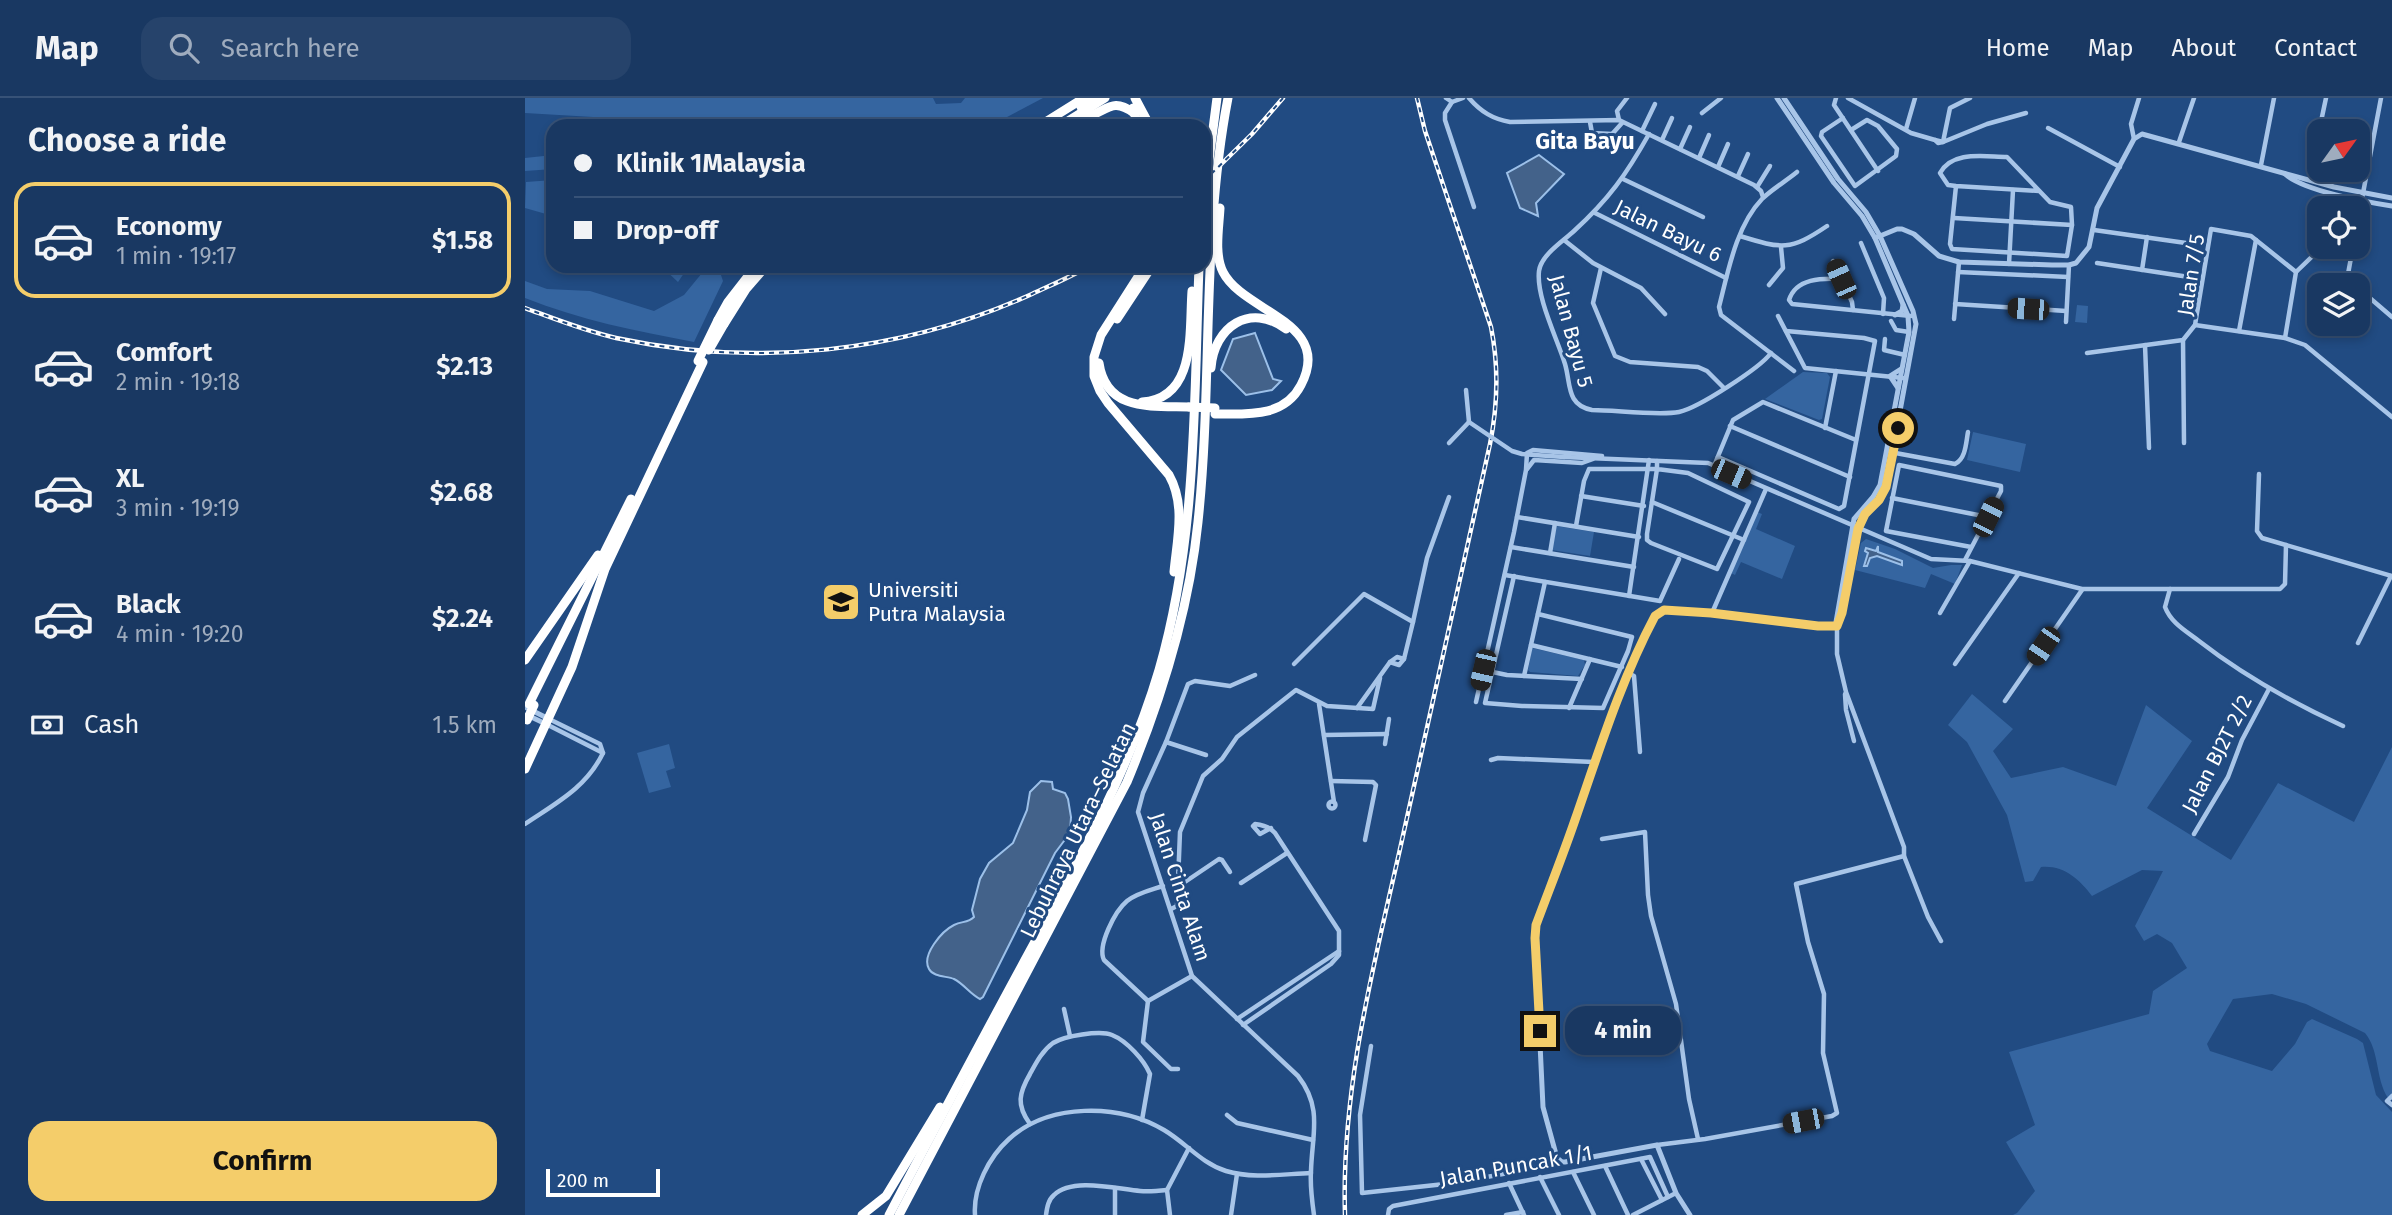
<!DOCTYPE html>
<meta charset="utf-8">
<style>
:root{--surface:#193862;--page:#26436b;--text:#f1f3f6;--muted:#9facbe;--line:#375277;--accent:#f4cd6a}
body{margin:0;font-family:"Fira Sans",sans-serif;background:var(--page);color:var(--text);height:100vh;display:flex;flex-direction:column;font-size:26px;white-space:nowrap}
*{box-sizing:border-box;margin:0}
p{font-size:23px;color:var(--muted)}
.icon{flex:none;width:38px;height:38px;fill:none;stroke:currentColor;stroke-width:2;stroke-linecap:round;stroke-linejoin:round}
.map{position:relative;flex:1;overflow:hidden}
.details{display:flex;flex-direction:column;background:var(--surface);width:525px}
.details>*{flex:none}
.banner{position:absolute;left:21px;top:21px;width:665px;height:154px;border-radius:21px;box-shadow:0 4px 10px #0003,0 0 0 2px var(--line);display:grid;align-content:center;height:154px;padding:0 28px;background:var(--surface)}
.needle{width:46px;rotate:57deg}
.fabs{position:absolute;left:1782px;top:21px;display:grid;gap:14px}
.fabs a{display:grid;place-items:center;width:63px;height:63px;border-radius:14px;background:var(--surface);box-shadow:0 4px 10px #0003,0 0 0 2px var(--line);font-size:35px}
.scale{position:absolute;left:21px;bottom:18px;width:114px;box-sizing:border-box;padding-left:7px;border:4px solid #fff;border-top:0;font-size:19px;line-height:24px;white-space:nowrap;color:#fff;-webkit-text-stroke:5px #214b82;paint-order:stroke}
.end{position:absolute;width:32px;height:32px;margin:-16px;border:9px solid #f4cd6a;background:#111;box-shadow:0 0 0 4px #111}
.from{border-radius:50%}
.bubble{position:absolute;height:49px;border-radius:21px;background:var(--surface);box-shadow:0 4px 10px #0003,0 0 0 2px var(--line);font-size:23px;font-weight:700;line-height:49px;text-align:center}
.car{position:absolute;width:21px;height:42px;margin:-21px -10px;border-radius:9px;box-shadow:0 0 5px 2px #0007;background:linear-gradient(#222 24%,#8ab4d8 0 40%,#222 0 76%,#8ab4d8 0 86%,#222 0)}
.banner b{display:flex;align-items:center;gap:24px;height:66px;font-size:26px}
.banner b+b{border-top:2px solid var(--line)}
.banner i{width:18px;height:18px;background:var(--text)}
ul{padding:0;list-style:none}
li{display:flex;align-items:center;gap:21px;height:116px;margin:0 14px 10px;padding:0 14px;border:4px solid transparent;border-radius:21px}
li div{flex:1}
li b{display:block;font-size:26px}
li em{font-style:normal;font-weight:700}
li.selected{border-color:var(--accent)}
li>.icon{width:63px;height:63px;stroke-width:1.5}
h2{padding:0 28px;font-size:32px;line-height:84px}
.pay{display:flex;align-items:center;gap:18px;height:77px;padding:0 28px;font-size:26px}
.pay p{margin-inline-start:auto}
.primary-button{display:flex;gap:14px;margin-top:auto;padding:14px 28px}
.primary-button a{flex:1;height:80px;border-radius:21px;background:var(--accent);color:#111;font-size:28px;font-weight:700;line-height:80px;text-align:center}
header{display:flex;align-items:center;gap:42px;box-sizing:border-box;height:98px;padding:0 35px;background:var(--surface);border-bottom:2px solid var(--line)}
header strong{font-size:33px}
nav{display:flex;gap:38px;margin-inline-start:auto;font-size:24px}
.search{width:490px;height:63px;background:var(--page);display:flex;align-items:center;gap:18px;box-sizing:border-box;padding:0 24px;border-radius:21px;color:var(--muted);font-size:26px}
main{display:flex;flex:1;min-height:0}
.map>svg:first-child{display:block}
</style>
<header>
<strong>Map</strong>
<div class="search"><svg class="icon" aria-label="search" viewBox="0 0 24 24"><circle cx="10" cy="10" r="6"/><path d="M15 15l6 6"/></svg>Search here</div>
<nav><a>Home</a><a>Map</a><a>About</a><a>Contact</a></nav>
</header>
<main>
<section class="details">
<h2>Choose a ride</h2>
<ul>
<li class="selected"><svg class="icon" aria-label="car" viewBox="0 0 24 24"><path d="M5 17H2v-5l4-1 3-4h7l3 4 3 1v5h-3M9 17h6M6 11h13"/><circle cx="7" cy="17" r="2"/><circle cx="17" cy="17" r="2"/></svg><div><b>Economy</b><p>1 min · 19:17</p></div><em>$1.58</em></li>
<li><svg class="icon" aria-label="car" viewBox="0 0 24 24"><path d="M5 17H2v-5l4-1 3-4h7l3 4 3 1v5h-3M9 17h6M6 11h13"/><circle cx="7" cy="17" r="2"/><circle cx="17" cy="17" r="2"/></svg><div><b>Comfort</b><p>2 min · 19:18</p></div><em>$2.13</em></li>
<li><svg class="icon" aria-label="car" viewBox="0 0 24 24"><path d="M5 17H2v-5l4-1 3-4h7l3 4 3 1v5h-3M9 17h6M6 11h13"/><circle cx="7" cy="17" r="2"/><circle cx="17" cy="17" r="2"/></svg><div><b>XL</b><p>3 min · 19:19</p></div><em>$2.68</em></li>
<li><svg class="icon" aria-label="car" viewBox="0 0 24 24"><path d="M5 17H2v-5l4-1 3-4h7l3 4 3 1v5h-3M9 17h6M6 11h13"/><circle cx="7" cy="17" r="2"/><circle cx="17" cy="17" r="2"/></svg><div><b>Black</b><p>4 min · 19:20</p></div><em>$2.24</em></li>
</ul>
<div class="pay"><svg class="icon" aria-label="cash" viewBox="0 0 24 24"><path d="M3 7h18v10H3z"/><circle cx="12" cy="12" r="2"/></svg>Cash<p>1.5 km</p></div>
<div class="primary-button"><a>Confirm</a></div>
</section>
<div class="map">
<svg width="1867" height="1117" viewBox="0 0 1867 1117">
<rect width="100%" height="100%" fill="#214b82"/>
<g fill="#3565a0">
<polygon points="0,0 408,0 411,6 436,5 440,0 518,0 465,28 93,28 68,19 0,15"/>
<polygon points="28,57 28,71 0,73 0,60"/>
<polygon points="28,82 28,118 0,110 1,84"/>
<polygon points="140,168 164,168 153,184 139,171"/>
<path d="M176,168H193L198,183L169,244C111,233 55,222 0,200V183L22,191L65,193L129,213L159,197L177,175Z"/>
<polygon points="1552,207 1563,208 1562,225 1550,224"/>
<polygon points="1278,274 1302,275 1305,279 1297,321 1294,322 1240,301"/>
<polygon points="1448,334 1501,346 1495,374 1442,362"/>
<polygon points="1232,414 1237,416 1231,431 1270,448 1257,481 1216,464 1210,477 1206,475"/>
<polygon points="1031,428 1069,434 1065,458 1027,452"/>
<polygon points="1341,441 1370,451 1408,470 1426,467 1437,467 1430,486 1406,476 1400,490 1330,472 1336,445"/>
<polygon points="1007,550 1059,562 1060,567 1053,578 1005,574 1003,572"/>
<path d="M1447,596L1488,631L1468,653L1486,680L1538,669L1591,688L1621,607L1667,643L1622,710L1706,762L1753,685L1829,724L1867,649V996L1863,1000C1850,980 1855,953 1840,935L1781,906L1747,896L1708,901L1682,946L1685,953L1747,973L1770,946L1782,924L1787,921L1832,941L1838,945L1851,997L1867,1014V1117H1488L1492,1115L1510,1093L1481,1044L1510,1027L1484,954L1624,916L1628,893L1662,870L1647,845L1632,836L1619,843L1610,828L1638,773L1617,772L1567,798C1554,781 1539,767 1516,769L1508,783L1500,784L1482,717L1442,644L1423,627Z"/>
<polygon points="144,646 150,670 141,673 146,689 124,695 112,655"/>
</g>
<g fill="#43628a" stroke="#9cc0e9" stroke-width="2">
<polygon points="1014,57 1039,76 1011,105 1013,118 995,110 982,75"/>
<polygon points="730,235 748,281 756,283 747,292 721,297 696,272 708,241"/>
<polygon points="1353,448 1353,454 1377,463 1377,467 1352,458 1345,460 1342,468 1339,468 1343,455 1340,453 1341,450 1351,453"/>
<path d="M516,683L527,684L528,691L540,695L543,701L546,719L545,735L530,755L458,899L455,901C445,896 439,886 429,881C422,878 408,879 404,871C396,857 417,833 429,827C437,823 443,825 449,819L447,812L455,781L464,765L488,745L502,712L505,694Z"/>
</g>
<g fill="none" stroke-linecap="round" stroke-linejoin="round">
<g stroke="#a8c5e8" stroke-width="4.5">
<polyline points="921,0 927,4 938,0"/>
<path d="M944,0C956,14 968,21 985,24L1094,22L1229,87L1236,93L1238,99"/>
<polyline points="1311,0 1309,7 1353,73"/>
<polyline points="1323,0 1386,35 1410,42"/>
<polyline points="927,4 920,15 920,22 949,109"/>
<polyline points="1177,15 1196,0"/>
<polyline points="1318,20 1297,34 1296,38 1330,88 1371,58 1372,51 1353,28 1342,22 1326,32"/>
<polyline points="1094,22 1092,13 1102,0"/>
<polyline points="1065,24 1067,35 1087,36"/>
<polyline points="1523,30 1595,69"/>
<polyline points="1381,31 1390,0"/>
<polyline points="1117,33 1130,6"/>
<polyline points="1794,33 1801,0"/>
<path d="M1124,36C1101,77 1084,101 1049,133C1038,143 1016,157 1014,173C1011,199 1032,240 1040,266C1046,286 1041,307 1067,312C1090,312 1133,318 1154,314C1173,310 1235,270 1246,255"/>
<polyline points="1609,41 1606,26 1614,0"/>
<polyline points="1137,42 1147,20"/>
<polyline points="1080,44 1097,25"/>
<polyline points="1418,44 1413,45 1410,42 1418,44 1462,26 1501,15"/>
<polyline points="1418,44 1425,10 1445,0"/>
<polyline points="1654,44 1669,0"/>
<polyline points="1155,51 1165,29"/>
<polyline points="1174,60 1184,37"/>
<polyline points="1736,67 1749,0"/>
<polyline points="1193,69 1203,46"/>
<polyline points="1213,78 1223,56"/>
<polyline points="1098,81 1178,119"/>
<polyline points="1785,82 1794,36"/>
<path d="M1431,88L1425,146L1427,151L1542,158L1547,127L1546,109L1525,104L1482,59C1460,59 1428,52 1415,75L1423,87L1431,88L1514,93"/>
<polyline points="1232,89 1245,68"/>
<polyline points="1070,115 1201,180"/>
<polyline points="1429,120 1547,127"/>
<polyline points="1832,127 1856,0"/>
<polyline points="1569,132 1668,146"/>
<path d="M1215,138C1257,151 1265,153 1302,128"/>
<polyline points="1039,142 1068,165 1116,190 1140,216"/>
<polyline points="1336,145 1359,200 1358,216"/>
<polyline points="1828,149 1823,176 1823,180 1830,187"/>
<polyline points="1308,163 1327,204 1328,212"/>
<polyline points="1572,165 1664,179"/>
<polyline points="1484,166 1488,92"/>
<polyline points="1076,170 1068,205 1090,258 1105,264 1173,269 1182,273 1199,290"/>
<polyline points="1617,172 1622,139"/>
<polyline points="1433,174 1543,179"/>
<path d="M1316,181C1297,180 1271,180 1264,202L1267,206L1386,218"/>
<polyline points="1244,187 1258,170 1256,149"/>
<polyline points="1832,189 1867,219"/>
<polyline points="1430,206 1541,213"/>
<polyline points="1253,218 1280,270 1378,280"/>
<polyline points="1429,221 1434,164"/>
<polyline points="1366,223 1371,232 1384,234"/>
<polyline points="1541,224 1544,167"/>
<polyline points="1670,227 1760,240 1780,247 1867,319"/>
<polyline points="1714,233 1731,142"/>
<polyline points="1760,240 1771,174 1797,149"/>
<polyline points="1360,241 1359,252 1380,257"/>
<polyline points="1658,242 1659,345"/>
<polyline points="1620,247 1624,350"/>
<polyline points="1562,255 1658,242 1670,227 1686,131 1726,138 1771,174"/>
<path d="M1269,273L1196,217L1194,209C1203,174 1211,128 1237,101C1246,92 1261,83 1272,74"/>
<polyline points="1205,328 1325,379"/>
<polyline points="1300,330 1311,273"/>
<polyline points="924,345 944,324 941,292"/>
<path d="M1365,354L1430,366C1441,361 1441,344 1443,334"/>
<polyline points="1039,359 1183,365 1406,461 1445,463 1557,491 1755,491 1760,486 1761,447"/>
<polyline points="1193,359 1314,411 1319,408 1350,243 1339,240 1261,233"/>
<polyline points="1189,368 1208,322 1238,304 1331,342"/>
<polyline points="1002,371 1009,362 1057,365 1068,361"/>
<polyline points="1734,376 1732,433 1737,440 1867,478"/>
<polyline points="1241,391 1187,515 1293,528 1312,528 1312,556 1321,594 1379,749 1379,758 1403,819 1416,843"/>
<polyline points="1056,398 1119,408"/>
<polyline points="1367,400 1463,419"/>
<polyline points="1127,404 1219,442"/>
<polyline points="992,419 1114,439"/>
<polyline points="1051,428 1059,383 1064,371 1132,371 1163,375 1224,404 1192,471 1126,445 1122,442 1122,436 1132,371 1132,363"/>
<polyline points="986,449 1109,469"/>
<polyline points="1025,455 1030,425"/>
<polyline points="1440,462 1476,393 1476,388 1374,367 1361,433 1446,449"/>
<polyline points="980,477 1135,503 1154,461"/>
<polyline points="989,478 960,605 997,608 1078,610 1103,553 1107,539 1013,516"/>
<path d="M1645,491L1640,509C1646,525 1661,533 1674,543C1719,578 1766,604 1818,628"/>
<polyline points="1104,498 1124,362"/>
<polyline points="1415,515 1445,463"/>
<polyline points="888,524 902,460 924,399"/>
<polyline points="1833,545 1866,478"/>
<polyline points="1006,547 1097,569"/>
<polyline points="865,564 874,567 879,561"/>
<polyline points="769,566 839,496 888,524 879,561 872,559 865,564 832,610"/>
<polyline points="1430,566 1494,475"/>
<polyline points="958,572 982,577 1057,581"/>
<polyline points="1103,575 1109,578 1115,654"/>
<path d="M730,577L705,588L670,583L663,586L641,644L618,695L613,714L667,878L773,978C798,1010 787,1036 786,1073C785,1087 787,1103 789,1117"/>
<polyline points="999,578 1020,484"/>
<polyline points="1320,596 1321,612 1329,643"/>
<polyline points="1480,603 1557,492"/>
<polyline points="951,604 989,434 1001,372 1002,355 1008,352 1077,358"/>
<polyline points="794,606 809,704"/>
<polyline points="1044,610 1065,561"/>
<polyline points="21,626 78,655"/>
<polyline points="799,637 862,636"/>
<polyline points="641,644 681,657"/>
<polyline points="860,646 864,621"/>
<polyline points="966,662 973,660 1069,664"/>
<polyline points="806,683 848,684 851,687 840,742"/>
<circle cx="807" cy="707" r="3.5"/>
<path d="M0,726C31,705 61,690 78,655L75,646L24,621"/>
<polyline points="1669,736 1703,679 1717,642 1744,591"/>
<polyline points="1077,741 1120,734 1123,797 1126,818 1151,906 1164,1001 1173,1041"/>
<polyline points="716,785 762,755"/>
<path d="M638,788C626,792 612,795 602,803C590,813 572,848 579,862L623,903L667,878"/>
<polyline points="654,788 694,761 697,762 705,774"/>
<polyline points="646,811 652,808 655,734 678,678 697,661 712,639 771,592 802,608 848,611 855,580"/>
<polyline points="623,903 618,944 646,971 653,971"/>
<polyline points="539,911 545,938"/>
<polyline points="712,921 814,853"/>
<path d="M718,927L806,866L814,857V833L750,735C745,729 738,727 730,726L728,728L735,736L746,730"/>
<polyline points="846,948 835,1017 837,1095 929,1085 1027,1067 1035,1063"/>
<polyline points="1867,998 1862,1003 1867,1007"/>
<polyline points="702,1017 712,1025 788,1042"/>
<path d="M505,1026C491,1007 494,995 505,976C511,965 517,953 528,945C539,938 575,932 587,937C602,943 619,962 625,976L617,1022"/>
<polyline points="1132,1047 1180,1041 1307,1018 1312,1015 1298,955 1299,896 1283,844 1271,786 1379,758"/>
<polyline points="1116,1061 1137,1102"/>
<polyline points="1080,1068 1103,1117"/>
<polyline points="1048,1074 1069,1117"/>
<polyline points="1015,1079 1034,1117"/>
<polyline points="984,1085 999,1117"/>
<path d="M450,1117C448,1090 464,1059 484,1041C524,1005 593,1005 639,1032C661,1045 676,1065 701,1073C727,1081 758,1076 786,1075"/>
<path d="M521,1117C522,1110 523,1102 529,1097C547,1079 592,1091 615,1093C624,1094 633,1093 642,1092"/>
<polyline points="590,1117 590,1090"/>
<polyline points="645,1117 642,1092 664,1050"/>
<polyline points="706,1117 712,1076"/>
<polyline points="863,1117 864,1111 868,1108 1125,1059 1143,1099"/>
<polyline points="981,1117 998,1114"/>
<polyline points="1108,1117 1151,1095"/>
</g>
<g stroke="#a8c5e8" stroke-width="5">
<polyline points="1252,0 1309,85 1337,118 1350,140 1383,218 1384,234 1355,387 1348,399 1329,421 1311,524"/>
<polyline points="1259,0 1313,81 1341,114 1355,138 1388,213 1391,226 1361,389 1354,402 1336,423 1317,515 1312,528"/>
<path d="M1760,76C1779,93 1841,104 1867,108"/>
<polyline points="1350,140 1372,131 1377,131 1389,136 1414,158 1434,164 1527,167 1544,167 1551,165 1564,149 1572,110 1609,41 1617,36 1809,89 1867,100"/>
<polyline points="1370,217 1377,213 1378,207"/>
<polyline points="1373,290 1365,278 1376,271"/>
<polyline points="0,609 24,621"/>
<polyline points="2,617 21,626"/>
<polyline points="1165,1117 1151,1095 1132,1047 1040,1064 1037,1064 1032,1060 1018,1009 1010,840 1011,827 1050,723 1069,664 1103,575 1130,518 1139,512 1187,515"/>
</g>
<g stroke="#fff" stroke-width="9">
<polyline points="610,0 625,28"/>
<polyline points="556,9 570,0"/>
<polyline points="608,10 613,28"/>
<path d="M563,19C584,11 588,0 609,15"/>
<polyline points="514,28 559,0"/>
<polyline points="535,28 580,0"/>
<polyline points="548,28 566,17"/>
<polyline points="679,101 692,0"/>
<path d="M620,168L576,237L569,259V278L575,293L583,305L644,377C661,407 652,441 649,474"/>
<polyline points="592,221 627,168"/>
<polyline points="193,222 203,204 231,168"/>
<polyline points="199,226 221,191 241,168"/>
<path d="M574,265C581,314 627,308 664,309"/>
<path d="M686,270C689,229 725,204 761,231"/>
<path d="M617,304C672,301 664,232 667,193"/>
<path d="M690,316C722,316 759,320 776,287C809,224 718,214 698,174C689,156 694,130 695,110"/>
<polyline points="0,562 73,457"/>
<polyline points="4,606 106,401"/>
<polyline points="0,671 47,569 80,471 178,264"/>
<polyline points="337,1117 361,1098 415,1009"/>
<path d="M364,1117C411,1028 458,939 506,851C554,761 605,671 634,572C672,441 669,303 674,168"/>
<path d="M374,1117L602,684C636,602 664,513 673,424C688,283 676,140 703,0"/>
</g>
<defs>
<g id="rail">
<polyline points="679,83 727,36 758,0"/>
<path d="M0,210C30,221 60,233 91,240C230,270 377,255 507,196C526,187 546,179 564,168"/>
<path d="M820,1117C816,992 848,871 875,751C905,616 935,481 965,346C973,306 974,269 966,229L900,33L892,0"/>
</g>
</defs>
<use href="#rail" stroke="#fff" stroke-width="4.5"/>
<use href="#rail" stroke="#214b82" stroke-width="2" stroke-dasharray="5" stroke-linecap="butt"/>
<polyline stroke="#a8c5e8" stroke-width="4.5" points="944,324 987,353 997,356 1039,359"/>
<g stroke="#fff" stroke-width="9">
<polyline points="184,252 199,226"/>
<polyline points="173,263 193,222"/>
<polyline points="664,309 690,310"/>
<polyline points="2,622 9,607"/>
</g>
</g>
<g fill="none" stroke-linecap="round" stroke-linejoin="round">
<path stroke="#f4cd6a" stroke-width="9" d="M1015,933L1010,840L1011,827C1024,792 1038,757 1050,722C1074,653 1096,582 1130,518L1139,512L1186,515L1293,528H1312L1317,515L1333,431L1340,416L1354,402L1361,389L1373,330"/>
</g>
<defs>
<symbol id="university-square" viewBox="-11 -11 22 22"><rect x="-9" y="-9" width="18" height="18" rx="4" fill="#f4cd6a" stroke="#214b82"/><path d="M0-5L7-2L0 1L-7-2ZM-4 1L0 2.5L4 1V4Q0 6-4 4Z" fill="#111"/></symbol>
</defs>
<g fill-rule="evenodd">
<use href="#university-square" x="294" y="482" width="44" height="44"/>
</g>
<g text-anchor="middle" stroke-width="6" stroke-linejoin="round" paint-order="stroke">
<g font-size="21" fill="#fff" stroke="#214b82">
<text transform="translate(1143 133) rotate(26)" y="7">Jalan Bayu 6</text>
<text transform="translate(1666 177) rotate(-81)" y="7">Jalan 7/5</text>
<text transform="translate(1046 233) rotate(75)" y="7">Jalan Bayu 5</text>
<text transform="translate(1692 656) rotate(-63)" y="7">Jalan BJ2T 2/2</text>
<text transform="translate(553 732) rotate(-64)" y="7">Lebuhraya Utara–Selatan</text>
<text transform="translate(655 789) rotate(72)" y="7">Jalan Cinta Alam</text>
<text transform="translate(991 1068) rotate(-10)" y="7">Jalan Puncak 1/1</text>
</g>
<g font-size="21" fill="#fff" stroke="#214b82" text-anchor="start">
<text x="343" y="499">Universiti<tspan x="343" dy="24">Putra Malaysia</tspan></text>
</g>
<g font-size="23" font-weight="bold" fill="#fff" stroke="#214b82">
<text x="1060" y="51">Gita Bayu</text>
</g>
</g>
</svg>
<div class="fabs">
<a><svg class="needle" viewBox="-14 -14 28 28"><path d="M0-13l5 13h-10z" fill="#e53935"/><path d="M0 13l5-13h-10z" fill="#9facbe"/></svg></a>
<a><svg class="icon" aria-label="locate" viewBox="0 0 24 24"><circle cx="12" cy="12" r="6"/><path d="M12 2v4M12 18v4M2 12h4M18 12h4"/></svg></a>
<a><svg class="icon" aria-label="layers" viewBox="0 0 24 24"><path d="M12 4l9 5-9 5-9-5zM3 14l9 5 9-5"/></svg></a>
</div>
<div class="scale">200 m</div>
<i class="end from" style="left:1373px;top:330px"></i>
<i class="end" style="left:1015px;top:933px"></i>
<div class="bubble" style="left:1040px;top:908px;width:116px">4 min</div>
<i class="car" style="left:1316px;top:181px;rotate:336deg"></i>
<i class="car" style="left:1503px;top:211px;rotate:274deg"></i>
<i class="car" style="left:1206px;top:376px;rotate:113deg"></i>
<i class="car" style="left:1463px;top:419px;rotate:26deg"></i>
<i class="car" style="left:1518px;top:548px;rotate:214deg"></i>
<i class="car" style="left:958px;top:572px;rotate:193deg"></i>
<i class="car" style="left:1278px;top:1023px;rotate:259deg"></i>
<div class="banner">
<b><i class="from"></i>Klinik 1Malaysia</b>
<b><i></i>Drop-off</b>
</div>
</div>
</main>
